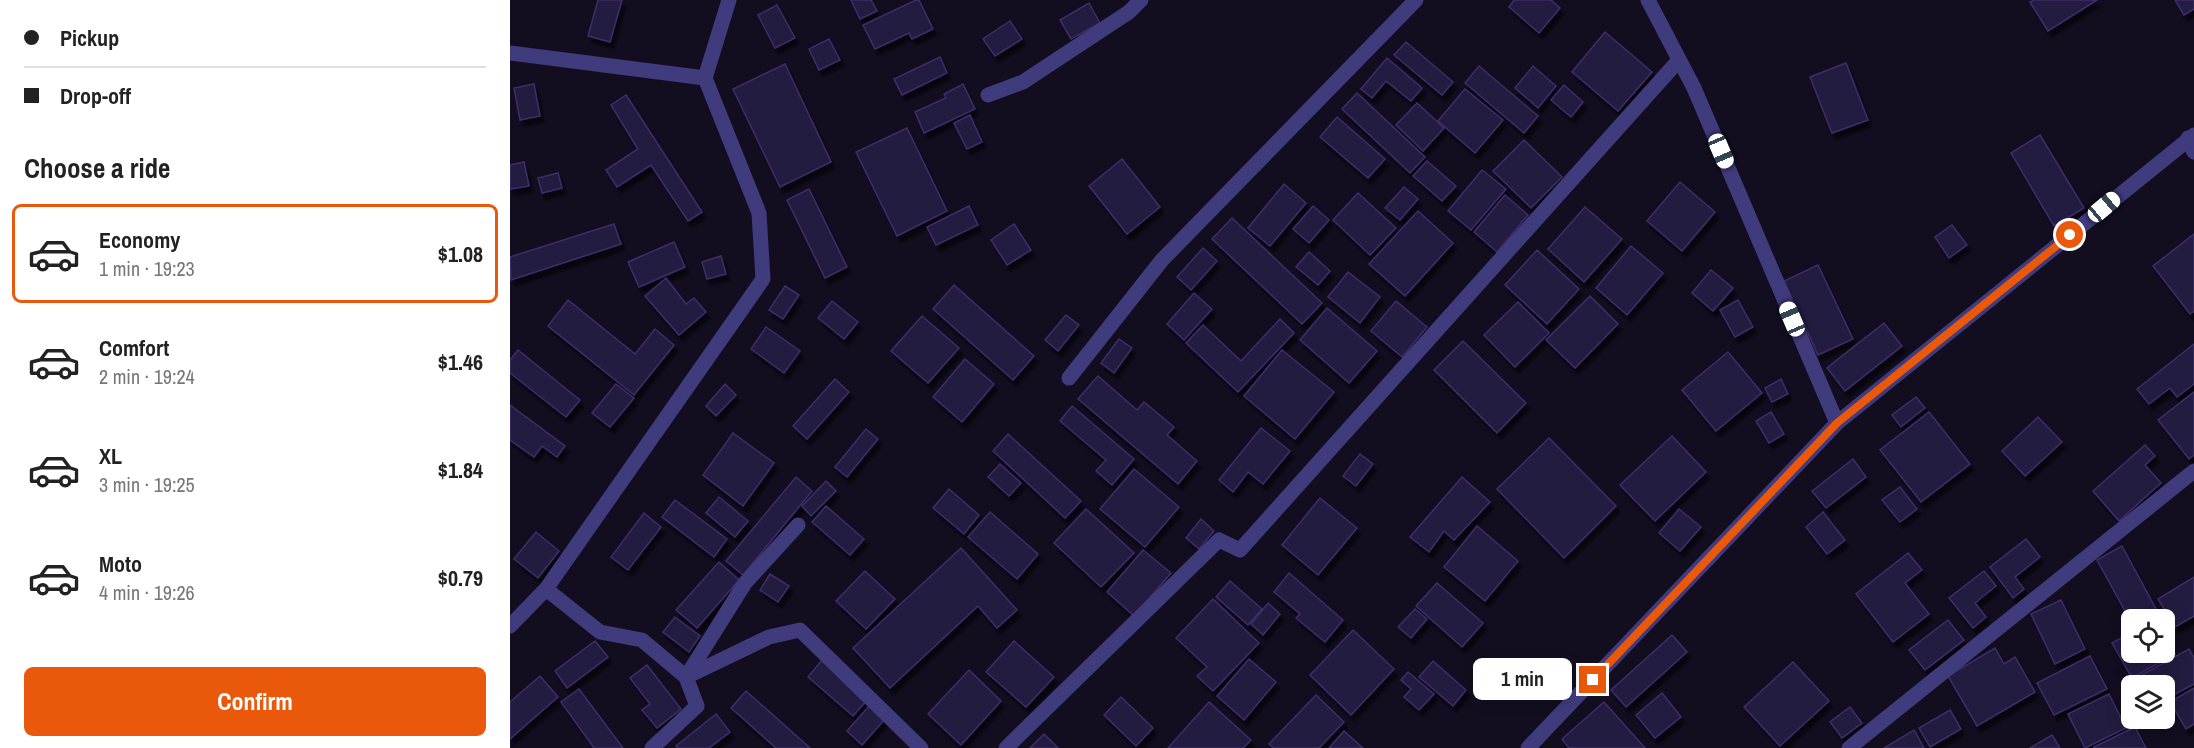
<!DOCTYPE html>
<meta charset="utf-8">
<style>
:root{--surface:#fff;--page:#f2f2f2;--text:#222;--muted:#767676;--line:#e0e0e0;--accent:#ea580c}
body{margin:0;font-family:"Archivo Narrow",sans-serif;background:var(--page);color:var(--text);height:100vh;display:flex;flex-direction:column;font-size:22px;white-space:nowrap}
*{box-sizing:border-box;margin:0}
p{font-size:20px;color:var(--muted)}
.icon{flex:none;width:33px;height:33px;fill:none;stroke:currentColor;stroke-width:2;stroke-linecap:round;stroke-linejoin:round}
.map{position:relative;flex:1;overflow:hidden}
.details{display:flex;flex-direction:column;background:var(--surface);width:510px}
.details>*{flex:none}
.banner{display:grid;align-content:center;height:132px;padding:0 24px;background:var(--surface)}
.buttons{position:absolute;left:1611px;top:609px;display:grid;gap:12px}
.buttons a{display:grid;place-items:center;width:54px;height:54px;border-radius:9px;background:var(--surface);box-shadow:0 3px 15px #0003;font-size:30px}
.end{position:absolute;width:27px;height:27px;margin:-14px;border:8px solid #ea580c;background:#fff;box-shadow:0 0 0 3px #fff}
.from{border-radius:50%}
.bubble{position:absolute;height:42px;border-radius:9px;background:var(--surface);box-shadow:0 3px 15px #0003;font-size:20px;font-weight:700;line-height:42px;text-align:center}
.car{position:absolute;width:18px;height:36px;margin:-18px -9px;border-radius:8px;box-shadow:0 0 4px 2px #0007;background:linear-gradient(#fff 24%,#345 0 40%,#fff 0 76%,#345 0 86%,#fff 0)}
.banner b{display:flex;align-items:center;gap:21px;height:57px;font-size:22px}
.banner b+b{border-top:2px solid var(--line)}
.banner i{width:15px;height:15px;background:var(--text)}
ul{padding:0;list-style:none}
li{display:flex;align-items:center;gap:18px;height:99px;margin:0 12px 9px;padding:0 12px;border:3px solid transparent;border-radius:9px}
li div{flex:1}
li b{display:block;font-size:22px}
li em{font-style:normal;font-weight:700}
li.current{border-color:var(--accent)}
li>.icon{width:54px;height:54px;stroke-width:1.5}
h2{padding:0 24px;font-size:27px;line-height:72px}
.cta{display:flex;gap:12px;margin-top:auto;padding:12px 24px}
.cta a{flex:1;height:69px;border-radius:9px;background:var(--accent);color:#fff;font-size:24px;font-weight:700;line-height:69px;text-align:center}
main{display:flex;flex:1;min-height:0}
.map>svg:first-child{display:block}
</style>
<main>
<section class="details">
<div class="banner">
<b><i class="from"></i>Pickup</b>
<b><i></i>Drop-off</b>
</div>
<h2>Choose a ride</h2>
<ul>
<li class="current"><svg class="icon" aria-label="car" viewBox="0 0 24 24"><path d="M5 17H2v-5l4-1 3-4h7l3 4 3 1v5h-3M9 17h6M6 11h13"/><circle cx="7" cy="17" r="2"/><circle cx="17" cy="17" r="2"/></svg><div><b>Economy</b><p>1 min · 19:23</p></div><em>$1.08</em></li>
<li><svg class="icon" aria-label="car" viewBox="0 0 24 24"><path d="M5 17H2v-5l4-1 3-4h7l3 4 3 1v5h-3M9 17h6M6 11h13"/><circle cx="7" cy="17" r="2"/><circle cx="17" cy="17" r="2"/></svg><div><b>Comfort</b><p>2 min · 19:24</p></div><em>$1.46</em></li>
<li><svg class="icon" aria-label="car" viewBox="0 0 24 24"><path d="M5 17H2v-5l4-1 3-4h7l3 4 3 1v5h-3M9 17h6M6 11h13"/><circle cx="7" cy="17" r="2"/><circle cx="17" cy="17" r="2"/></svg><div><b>XL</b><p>3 min · 19:25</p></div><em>$1.84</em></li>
<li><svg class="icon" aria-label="car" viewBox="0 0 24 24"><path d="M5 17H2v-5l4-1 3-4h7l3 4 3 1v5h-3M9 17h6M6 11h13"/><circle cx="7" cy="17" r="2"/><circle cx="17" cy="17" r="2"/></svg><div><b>Moto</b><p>4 min · 19:26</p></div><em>$0.79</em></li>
</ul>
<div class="cta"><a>Confirm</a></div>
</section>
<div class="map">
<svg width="1684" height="748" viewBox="0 0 1684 748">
<defs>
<filter id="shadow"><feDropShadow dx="3.5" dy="6" stdDeviation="1.5" flood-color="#0009"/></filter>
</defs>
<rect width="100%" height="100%" fill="#120e20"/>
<g fill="#241b40" stroke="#3c2e6b" stroke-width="1.5" filter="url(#shadow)">
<polygon points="88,0 112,0 100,42 78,36"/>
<polygon points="341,0 361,0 367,11 350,19"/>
<polygon points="406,0 409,0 423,29 402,39 399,33 365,49 353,25"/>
<polygon points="1004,0 1041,0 1050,8 1029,33 999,7"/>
<polygon points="1524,0 1587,0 1538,31 1520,2"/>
<polygon points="1665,0 1684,0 1684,9 1674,15"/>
<polygon points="579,3 590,23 561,39 550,20"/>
<polygon points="267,5 285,38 265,48 248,15"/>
<polygon points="500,21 512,39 485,56 473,39"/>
<polygon points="1095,32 1142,72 1108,111 1062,72"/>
<polygon points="319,39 330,60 309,70 299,49"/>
<polygon points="896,42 943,82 932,95 884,55"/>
<polygon points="430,57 437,73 392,95 384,79"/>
<polygon points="877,58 912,88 901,101 876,81 862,98 851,89"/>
<polygon points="1336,63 1358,120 1322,133 1300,77"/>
<polygon points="275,64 321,162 270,187 223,89"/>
<polygon points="969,66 1028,116 1014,133 955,83"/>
<polygon points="1023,66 1046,86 1028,108 1005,88"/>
<polygon points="24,84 30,116 10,120 4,88"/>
<polygon points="453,84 465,109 414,133 405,112 436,98 434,94"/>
<polygon points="1054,85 1073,102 1061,117 1041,100"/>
<polygon points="955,89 993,120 965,153 928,121"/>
<polygon points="847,93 915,157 900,173 832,109"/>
<polygon points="116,95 192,212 178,221 141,165 107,187 96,170 128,149 101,105"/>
<polygon points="907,103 934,128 913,151 886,125"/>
<polygon points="460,115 472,142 457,149 444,123"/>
<polygon points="827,117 875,159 858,178 810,137"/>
<polygon points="397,128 437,211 387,236 346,152"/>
<polygon points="1530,135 1574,208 1544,226 1501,153"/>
<polygon points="1014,140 1052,177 1021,208 983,171"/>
<polygon points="612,159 650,207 617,234 579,186"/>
<polygon points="917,161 946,186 932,201 903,176"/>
<polygon points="14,162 19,186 0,189 0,165"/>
<polygon points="972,170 996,189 961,230 938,211"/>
<polygon points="48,173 52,188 32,193 28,178"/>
<polygon points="1170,182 1205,212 1172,251 1137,221"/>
<polygon points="774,184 796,203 760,246 738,228"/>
<polygon points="894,187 908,199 890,220 875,208"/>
<polygon points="299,189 337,267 315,278 277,200"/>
<polygon points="848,193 886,228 860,255 823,220"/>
<polygon points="995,195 1018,215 987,252 964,232"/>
<polygon points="459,206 468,225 426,245 417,227"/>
<polygon points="803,206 819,220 799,243 783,229"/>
<polygon points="1075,207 1112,239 1074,282 1038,249"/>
<polygon points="908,211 943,243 895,296 859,264"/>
<polygon points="722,218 812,303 792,324 702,239"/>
<polygon points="104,224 111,244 1,280 0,257"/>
<polygon points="504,224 521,250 497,265 481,240"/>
<polygon points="1442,225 1457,245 1439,258 1425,237"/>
<polygon points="1684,234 1684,311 1680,314 1643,266"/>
<polygon points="164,242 175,267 129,287 118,262"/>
<polygon points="1121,246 1153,273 1117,315 1086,288"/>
<polygon points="693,248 707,261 681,290 667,277"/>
<polygon points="1027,250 1069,289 1037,324 995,285"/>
<polygon points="799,252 820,271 808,285 786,267"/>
<polygon points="211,256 216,274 197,279 192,262"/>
<polygon points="1308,265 1343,339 1308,355 1274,281"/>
<polygon points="1201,270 1223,288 1203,311 1182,293"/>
<polygon points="838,272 870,297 850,323 818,297"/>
<polygon points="156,278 176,304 184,298 196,312 169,335 135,296"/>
<polygon points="444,285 524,356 503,380 423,309"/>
<polygon points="275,286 289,295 273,319 259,310"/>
<polygon points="684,293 702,309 674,340 657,324"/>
<polygon points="1080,296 1108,324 1065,368 1036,340"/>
<polygon points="58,300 125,354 145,329 164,345 124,395 38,326"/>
<polygon points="1228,300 1243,327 1225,337 1210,310"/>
<polygon points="322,301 348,322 334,339 308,318"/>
<polygon points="886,301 917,327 892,357 861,331"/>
<polygon points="1008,302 1039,333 1005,367 974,335"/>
<polygon points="817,308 867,351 839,383 790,340"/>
<polygon points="556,315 569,325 548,351 535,340"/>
<polygon points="412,316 449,348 418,383 381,351"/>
<polygon points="770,319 784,333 728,392 676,343 693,325 731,361"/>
<polygon points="1374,323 1392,346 1335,391 1317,368"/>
<polygon points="256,327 290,351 274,373 241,349"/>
<polygon points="609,339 622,348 604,373 591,363"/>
<polygon points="953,341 1016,403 987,433 924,370"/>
<polygon points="1684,344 1684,384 1667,397 1660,388 1639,404 1627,389"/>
<polygon points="8,350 70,400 56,417 0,373 0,360"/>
<polygon points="772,350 824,392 785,439 734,396"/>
<polygon points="1218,352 1252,393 1206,431 1172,390"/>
<polygon points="455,359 484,384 452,422 423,397"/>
<polygon points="588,376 627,410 634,402 664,427 657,435 687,461 668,484 568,399"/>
<polygon points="325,379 339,392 297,439 283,426"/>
<polygon points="1271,379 1278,394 1262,402 1255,388"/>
<polygon points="106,384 124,398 100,427 82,413"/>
<polygon points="215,384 226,395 206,416 196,406"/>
<polygon points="1684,392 1684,455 1679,459 1648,420"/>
<polygon points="1406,397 1415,408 1391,427 1382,415"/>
<polygon points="0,405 55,446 47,457 32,446 24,457 0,440"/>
<polygon points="562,406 624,459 602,485 586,471 596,460 550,421"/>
<polygon points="1261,412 1274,434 1259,443 1246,421"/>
<polygon points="1419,412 1460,464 1411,502 1370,450"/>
<polygon points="1528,417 1552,442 1515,476 1492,451"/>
<polygon points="751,428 780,451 753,484 738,472 723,492 709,480"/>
<polygon points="356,429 368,439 337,477 325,467"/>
<polygon points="223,433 264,463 233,506 193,475"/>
<polygon points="498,434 571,501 555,518 483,451"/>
<polygon points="1162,436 1196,472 1145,521 1110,485"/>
<polygon points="1039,438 1106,506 1054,558 987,489"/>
<polygon points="1635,445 1645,456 1635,465 1651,483 1609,521 1583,491"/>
<polygon points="850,454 863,464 846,486 833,476"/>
<polygon points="1343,459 1356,477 1316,508 1302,491"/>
<polygon points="490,464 511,483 499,496 478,477"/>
<polygon points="624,469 669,507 635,547 590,509"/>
<polygon points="286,477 302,491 233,575 216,561"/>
<polygon points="952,477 980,502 944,540 934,531 919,552 900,537"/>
<polygon points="316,481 326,491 301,516 292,506"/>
<polygon points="1390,487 1407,509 1390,522 1372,500"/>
<polygon points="439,489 469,515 454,534 423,508"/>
<polygon points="209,497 238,521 225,537 196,513"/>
<polygon points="810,498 847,528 808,575 772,545"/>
<polygon points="165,500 217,539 204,557 152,517"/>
<polygon points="316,506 354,539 340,555 302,522"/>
<polygon points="576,509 624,553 591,587 544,543"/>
<polygon points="1169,509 1191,527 1170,551 1149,533"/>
<polygon points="480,512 528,554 507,579 458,537"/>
<polygon points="1313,512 1335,540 1317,554 1296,527"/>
<polygon points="134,513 151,527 118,570 101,557"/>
<polygon points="691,519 704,531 689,549 676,538"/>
<polygon points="967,526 1008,561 975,601 934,567"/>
<polygon points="26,532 49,551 28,578 4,559"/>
<polygon points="1516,539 1530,557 1505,577 1514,589 1503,598 1480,567"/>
<polygon points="1612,546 1646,609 1622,620 1621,622 1587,560"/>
<polygon points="451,548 507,610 487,628 468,606 380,688 343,648"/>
<polygon points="633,550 661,573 624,616 597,592"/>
<polygon points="1398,553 1412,570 1395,583 1419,614 1383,642 1346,594"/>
<polygon points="209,562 229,580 187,628 166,610"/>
<polygon points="355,571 385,599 356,629 326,601"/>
<polygon points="1474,571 1486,586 1465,603 1476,617 1463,628 1439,598"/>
<polygon points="779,573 833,620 815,642 786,618 790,614 764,592"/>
<polygon points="260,574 279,586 268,602 250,590"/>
<polygon points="1684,577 1684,616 1665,627 1648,599"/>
<polygon points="720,581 752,609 738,625 706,597"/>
<polygon points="927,583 973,623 952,647 906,606"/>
<polygon points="703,599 749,643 703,691 687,676 697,667 666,638"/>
<polygon points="1551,600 1575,649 1545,664 1521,614"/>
<polygon points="758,603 770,614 753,635 741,624"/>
<polygon points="905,609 917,619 901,638 888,627"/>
<polygon points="165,617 190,636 179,652 153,632"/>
<polygon points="1438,620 1454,640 1415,670 1399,650"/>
<polygon points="843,630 884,669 841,715 800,675"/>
<polygon points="1622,632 1622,652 1654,652 1654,635 1665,654 1622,678 1602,643"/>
<polygon points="1162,635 1177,652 1116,707 1101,690"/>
<polygon points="85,641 98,657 57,688 45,671"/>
<polygon points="504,641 544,677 516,707 476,672"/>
<polygon points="1485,648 1494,664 1505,657 1525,692 1467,726 1438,676"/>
<polygon points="1679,649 1684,658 1684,684 1654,700 1654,686 1635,686 1630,676"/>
<polygon points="1580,656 1597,689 1544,715 1527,683"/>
<polygon points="739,659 766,682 734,720 707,696"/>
<polygon points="312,660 357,700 343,716 298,677"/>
<polygon points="923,661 956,690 943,706 909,677"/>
<polygon points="1283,662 1319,701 1270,746 1234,707"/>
<polygon points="137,665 171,709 147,728 132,710 140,704 120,678"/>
<polygon points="459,670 491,701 451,745 418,714"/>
<polygon points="898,672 924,694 909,710 894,697 901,689 891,680"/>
<polygon points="30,676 48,697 0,739 0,702"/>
<polygon points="1684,688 1684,724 1676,729 1660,702"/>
<polygon points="69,689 113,748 84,748 51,702"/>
<polygon points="236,691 300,748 266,748 221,708"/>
<polygon points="1152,693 1171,717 1145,738 1126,715"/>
<polygon points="1599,694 1616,728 1575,748 1558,714"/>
<polygon points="806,695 834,722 809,748 764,748 759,744"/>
<polygon points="611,697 643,728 626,746 594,715"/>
<polygon points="699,702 741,740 733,748 658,748"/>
<polygon points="1094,702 1135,748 1059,748 1052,739"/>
<polygon points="360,705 375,719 352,745 337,731"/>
<polygon points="1340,707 1352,723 1332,738 1320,722"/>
<polygon points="1440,710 1451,729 1420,747 1409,728"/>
<polygon points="206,714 220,732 199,748 168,748 166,746"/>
<polygon points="1625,727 1636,748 1584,748 1584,747"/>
<polygon points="1404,730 1414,748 1374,748"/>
<polygon points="834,731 853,748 819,748"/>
<polygon points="534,734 548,748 520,748"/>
<polygon points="1542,735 1550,748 1520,748"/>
</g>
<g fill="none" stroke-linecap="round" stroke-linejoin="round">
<g stroke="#403b7d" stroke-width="15">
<polyline points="1138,0 1184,88 1327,423"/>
<polyline points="0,53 195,78"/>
<polyline points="478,95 513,82 619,12 631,0"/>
<polyline points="1678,138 1684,152"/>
<polyline points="559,378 652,260 906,0"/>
<polyline points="36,589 253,279 249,213 195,78 219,0"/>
<polyline points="0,626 36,589 90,632 132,640 176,677 259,637 290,630 411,748"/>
<polyline points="142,748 187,706 176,677 235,583 288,525"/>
<polyline points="496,748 709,540 730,550 1169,60"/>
<polyline points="1018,748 1327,423 1684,135"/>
<polyline points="1339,748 1684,471"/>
</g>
</g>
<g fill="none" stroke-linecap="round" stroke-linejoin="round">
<polyline stroke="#ea580c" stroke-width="8" points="1083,680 1327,423 1560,235"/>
</g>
</svg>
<div class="buttons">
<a><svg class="icon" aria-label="locate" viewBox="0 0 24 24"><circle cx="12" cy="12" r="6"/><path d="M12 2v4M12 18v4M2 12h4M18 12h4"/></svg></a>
<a><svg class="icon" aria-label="layers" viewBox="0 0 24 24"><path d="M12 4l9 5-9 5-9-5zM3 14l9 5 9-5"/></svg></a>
</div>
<i class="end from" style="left:1560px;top:235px"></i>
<i class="end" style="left:1083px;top:680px"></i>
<div class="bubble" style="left:963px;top:658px;width:99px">1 min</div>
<i class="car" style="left:1211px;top:151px;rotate:157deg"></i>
<i class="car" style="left:1594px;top:207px;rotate:50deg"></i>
<i class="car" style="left:1282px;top:319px;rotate:337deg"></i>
</div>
</main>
